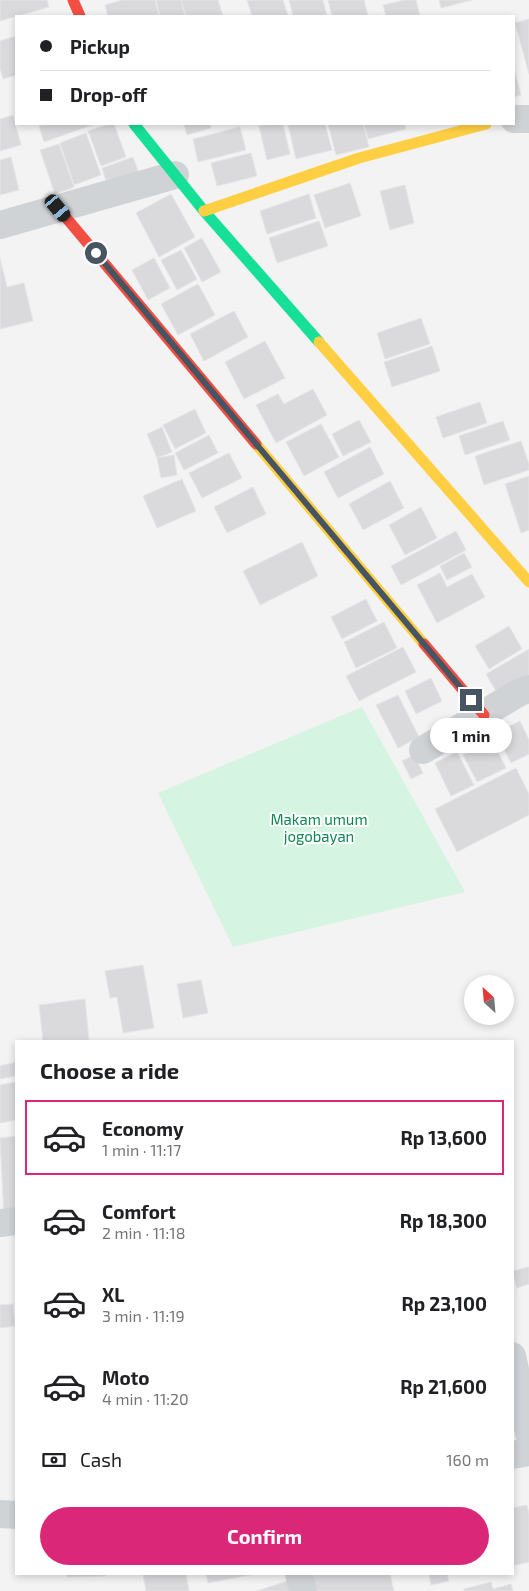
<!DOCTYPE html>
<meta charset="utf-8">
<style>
:root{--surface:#fff;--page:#f2f2f2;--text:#202124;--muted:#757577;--line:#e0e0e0;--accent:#db2777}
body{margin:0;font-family:"Exo 2",sans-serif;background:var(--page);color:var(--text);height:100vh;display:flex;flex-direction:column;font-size:19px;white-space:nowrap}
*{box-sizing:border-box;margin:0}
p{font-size:16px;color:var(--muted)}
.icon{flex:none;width:28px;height:28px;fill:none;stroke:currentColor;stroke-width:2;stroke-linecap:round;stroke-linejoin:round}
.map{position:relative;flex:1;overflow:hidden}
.drawer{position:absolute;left:15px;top:1040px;width:499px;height:535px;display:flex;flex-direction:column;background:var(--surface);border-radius:0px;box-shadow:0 2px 8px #0003}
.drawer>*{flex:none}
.guide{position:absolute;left:15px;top:15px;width:500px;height:110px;border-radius:0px;box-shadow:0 2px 8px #0003;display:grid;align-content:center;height:110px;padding:0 25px;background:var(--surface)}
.needle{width:32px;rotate:334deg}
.buttons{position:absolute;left:464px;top:975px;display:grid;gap:10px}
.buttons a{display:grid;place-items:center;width:50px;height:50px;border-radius:50%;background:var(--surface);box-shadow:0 2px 8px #0003;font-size:25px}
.end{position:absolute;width:22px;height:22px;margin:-11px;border:6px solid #475462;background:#fff;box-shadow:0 0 0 2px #fff}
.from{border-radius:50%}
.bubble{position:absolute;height:35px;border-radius:18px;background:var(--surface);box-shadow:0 2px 8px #0003;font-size:16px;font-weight:700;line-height:35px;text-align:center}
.car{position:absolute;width:15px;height:30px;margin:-15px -8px;border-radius:6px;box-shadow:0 0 4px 1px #0007;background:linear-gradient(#222 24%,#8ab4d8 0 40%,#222 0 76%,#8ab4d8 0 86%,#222 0)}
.guide b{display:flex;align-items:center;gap:18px;height:48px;font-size:19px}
.guide b+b{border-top:1px solid var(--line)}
.guide i{width:12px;height:12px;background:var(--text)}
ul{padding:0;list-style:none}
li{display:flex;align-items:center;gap:15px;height:75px;margin:0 10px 8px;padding:0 15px;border:2px solid transparent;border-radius:0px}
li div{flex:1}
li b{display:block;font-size:19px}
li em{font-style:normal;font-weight:700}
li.on{border-color:var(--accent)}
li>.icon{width:45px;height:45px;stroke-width:1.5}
h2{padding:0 25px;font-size:22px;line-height:60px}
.pay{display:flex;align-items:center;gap:12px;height:55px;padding:0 25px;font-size:19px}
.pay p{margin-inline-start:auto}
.primary-button{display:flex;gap:10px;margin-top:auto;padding:10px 25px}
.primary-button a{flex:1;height:58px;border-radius:30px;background:var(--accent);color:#fff;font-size:20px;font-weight:700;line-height:58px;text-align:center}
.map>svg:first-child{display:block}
</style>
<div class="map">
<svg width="529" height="1591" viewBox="0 0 529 1591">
<rect width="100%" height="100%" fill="#f3f3f3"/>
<polygon fill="#d5f4e2" points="362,707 465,892 233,947 158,793"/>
<g fill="#dadadd" stroke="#e4e5e6">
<polygon points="0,0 47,0 49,7 0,21"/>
<polygon points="122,0 155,0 159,16 108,16 105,5"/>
<polygon points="156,0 181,0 185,16 160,16"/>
<polygon points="181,0 218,0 223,16 186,16"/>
<polygon points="247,0 283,0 288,16 252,16"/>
<polygon points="289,0 323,0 327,16 293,16"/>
<polygon points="328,0 364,0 368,16 332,16"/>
<polygon points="404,0 416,0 420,16 386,16 383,5"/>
<polygon points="439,0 472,0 441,8"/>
<polygon points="529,19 529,74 515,23"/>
<polygon points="16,36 16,75 3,79 0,68 0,41"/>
<polygon points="514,68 521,95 514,97"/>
<polygon points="13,115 21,145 0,151 0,119"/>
<polygon points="44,124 95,124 44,142 39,126"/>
<polygon points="109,124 114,124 126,157 101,166 88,131"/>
<polygon points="184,124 210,124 211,128 187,135"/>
<polygon points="269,124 283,124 290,154 267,160 259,126"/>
<polygon points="292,124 325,124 332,150 296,159 288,125"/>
<polygon points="328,124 363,124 369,147 336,155"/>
<polygon points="364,124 405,124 406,129 368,139"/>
<polygon points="240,127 246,150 198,162 193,139"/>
<polygon points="86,133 101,175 74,185 60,143"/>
<polygon points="59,144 74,187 55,194 40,150"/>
<polygon points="251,153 257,176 217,186 211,163"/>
<polygon points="11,157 19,190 0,195 0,160"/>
<polygon points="133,157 140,176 108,187 102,168"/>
<polygon points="350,183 361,216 325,228 314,195"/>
<polygon points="405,185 414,223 390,230 380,191"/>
<polygon points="171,194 195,237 159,257 136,213"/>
<polygon points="309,194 316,218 267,234 260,211"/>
<polygon points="319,221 328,246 277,263 269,238"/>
<polygon points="202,238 221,272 202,282 184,248"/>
<polygon points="181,250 197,279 177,290 161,260"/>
<polygon points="0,258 7,287 24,283 33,321 0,329"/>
<polygon points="154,258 170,288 148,300 132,270"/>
<polygon points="198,284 215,315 178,335 161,304"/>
<polygon points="234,311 248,337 204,361 190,334"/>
<polygon points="421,318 430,344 385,359 377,333"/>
<polygon points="265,341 285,378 244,399 225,362"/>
<polygon points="432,346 440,371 392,387 384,362"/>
<polygon points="313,389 327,415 276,443 256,405 278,394 284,404"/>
<polygon points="480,402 487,423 443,438 436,417"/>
<polygon points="195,409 206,433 175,449 163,425"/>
<polygon points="359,420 371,442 343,456 332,434"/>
<polygon points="503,421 510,440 465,455 459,436"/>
<polygon points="321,424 339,457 304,476 286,442"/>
<polygon points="162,427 172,452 157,458 147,434"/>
<polygon points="209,435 218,453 184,470 175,453"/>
<polygon points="521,441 529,464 529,470 484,485 475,456"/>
<polygon points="370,447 384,474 338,498 324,472"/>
<polygon points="229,453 242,478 202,498 189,473"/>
<polygon points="174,455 177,475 161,478 157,458"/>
<polygon points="529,476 529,530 521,533 505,484"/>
<polygon points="182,479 196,511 157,528 143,496"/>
<polygon points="390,481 404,508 363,530 349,504"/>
<polygon points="253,487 266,514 227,533 214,507"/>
<polygon points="421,507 437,538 405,555 389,525"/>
<polygon points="456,531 466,550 401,585 391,566"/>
<polygon points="302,542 318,576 260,605 243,571"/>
<polygon points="464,553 472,567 447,580 440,566"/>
<polygon points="440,573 447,587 472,574 485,597 437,623 417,585"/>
<polygon points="366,599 377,621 342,639 331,617"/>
<polygon points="384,622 397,648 356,668 344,642"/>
<polygon points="509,626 522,649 489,669 475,646"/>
<polygon points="403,647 416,672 359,701 346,676"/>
<polygon points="529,649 529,681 500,698 486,674"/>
<polygon points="431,678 442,701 416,714 405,691"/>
<polygon points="398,695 419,737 398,748 376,705"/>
<polygon points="520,721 529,740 529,754 511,763 496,733"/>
<polygon points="492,740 506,768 477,782 463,755"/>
<polygon points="457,752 474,785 451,796 435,763"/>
<polygon points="414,755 423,773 411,779 402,761"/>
<polygon points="516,768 529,794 529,815 457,852 435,809"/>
<polygon points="143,965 154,1028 123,1033 117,997 110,998 105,971"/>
<polygon points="201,980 208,1013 183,1018 177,984"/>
<polygon points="85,999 89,1041 43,1041 39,1005"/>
<polygon points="16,1062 16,1076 0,1079 0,1066"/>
<polygon points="16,1082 16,1120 0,1123 0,1085"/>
<polygon points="16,1136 16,1216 4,1217 0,1138"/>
<polygon points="529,1267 529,1284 517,1288 512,1271"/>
<polygon points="13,1304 15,1326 0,1328 0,1305"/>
<polygon points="527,1505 529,1514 529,1562 512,1566 512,1508"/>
<polygon points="67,1574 105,1574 105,1576 67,1577"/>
<polygon points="143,1574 186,1574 189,1591 146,1591"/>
<polygon points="206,1574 255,1574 208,1583"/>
<polygon points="312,1574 390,1574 394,1591 316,1591"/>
<polygon points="429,1574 447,1574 449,1581 431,1585"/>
<polygon points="293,1579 296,1591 257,1591"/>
<polygon points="491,1582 493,1589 511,1584 513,1591 464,1591 464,1589"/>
</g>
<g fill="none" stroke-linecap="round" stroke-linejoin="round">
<g stroke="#d0d3d6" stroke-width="28">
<polyline points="514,119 529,119"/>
<polyline points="0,225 175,175"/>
<polyline points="423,750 520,692 529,689"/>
<polyline points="0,1223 16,1221"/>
<polyline points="512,1356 529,1433"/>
<polyline points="512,1455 529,1452"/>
<polyline points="0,1514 16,1515"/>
<polyline points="299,1574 303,1591"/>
</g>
<polyline stroke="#16e098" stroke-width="11" points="134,124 204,211 319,342"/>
<g stroke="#ffcf43" stroke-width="11">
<polyline points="204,211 359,158 486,124"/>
<polyline points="319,342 529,582"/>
<polyline points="256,444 424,644"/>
</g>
<g stroke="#f24e42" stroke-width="11">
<polyline points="73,0 80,16"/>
<polyline points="58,208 256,444"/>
<polyline points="424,644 484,715"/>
</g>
</g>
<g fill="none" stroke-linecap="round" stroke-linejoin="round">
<polyline stroke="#475462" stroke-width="6" points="96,253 471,700"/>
</g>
<g text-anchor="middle" stroke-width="4" stroke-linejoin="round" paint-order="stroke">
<g font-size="15" fill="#0d8850" stroke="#fff">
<text x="319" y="825">Makam umum<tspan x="319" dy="17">jogobayan</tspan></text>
</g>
</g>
</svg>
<div class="buttons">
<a><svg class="needle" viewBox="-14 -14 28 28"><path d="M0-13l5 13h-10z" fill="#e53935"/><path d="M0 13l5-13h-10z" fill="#757577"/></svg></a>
</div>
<i class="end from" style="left:96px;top:253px"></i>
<i class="end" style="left:471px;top:700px"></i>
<div class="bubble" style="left:430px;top:718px;width:82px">1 min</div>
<i class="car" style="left:58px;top:208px;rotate:140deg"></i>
<div class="guide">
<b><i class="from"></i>Pickup</b>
<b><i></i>Drop-off</b>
</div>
<section class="drawer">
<h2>Choose a ride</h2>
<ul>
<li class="on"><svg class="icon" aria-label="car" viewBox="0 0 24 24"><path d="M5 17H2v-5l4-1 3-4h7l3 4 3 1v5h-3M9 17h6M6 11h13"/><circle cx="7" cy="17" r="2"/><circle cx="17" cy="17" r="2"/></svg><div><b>Economy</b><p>1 min · 11:17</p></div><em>Rp 13,600</em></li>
<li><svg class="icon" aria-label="car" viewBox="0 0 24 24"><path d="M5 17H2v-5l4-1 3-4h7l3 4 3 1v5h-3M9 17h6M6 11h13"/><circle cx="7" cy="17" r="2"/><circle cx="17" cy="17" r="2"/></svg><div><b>Comfort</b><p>2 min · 11:18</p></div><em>Rp 18,300</em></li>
<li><svg class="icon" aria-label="car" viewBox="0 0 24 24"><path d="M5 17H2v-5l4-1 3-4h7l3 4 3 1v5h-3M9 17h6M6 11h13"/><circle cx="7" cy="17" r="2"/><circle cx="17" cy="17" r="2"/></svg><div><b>XL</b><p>3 min · 11:19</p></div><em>Rp 23,100</em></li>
<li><svg class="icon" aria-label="car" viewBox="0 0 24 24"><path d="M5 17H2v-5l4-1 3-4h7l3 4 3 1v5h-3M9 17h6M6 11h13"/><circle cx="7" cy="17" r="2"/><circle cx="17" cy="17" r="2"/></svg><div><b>Moto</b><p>4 min · 11:20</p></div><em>Rp 21,600</em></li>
</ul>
<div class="pay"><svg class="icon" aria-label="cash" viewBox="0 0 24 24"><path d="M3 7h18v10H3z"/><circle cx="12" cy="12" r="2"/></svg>Cash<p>160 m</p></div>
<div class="primary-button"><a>Confirm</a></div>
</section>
</div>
